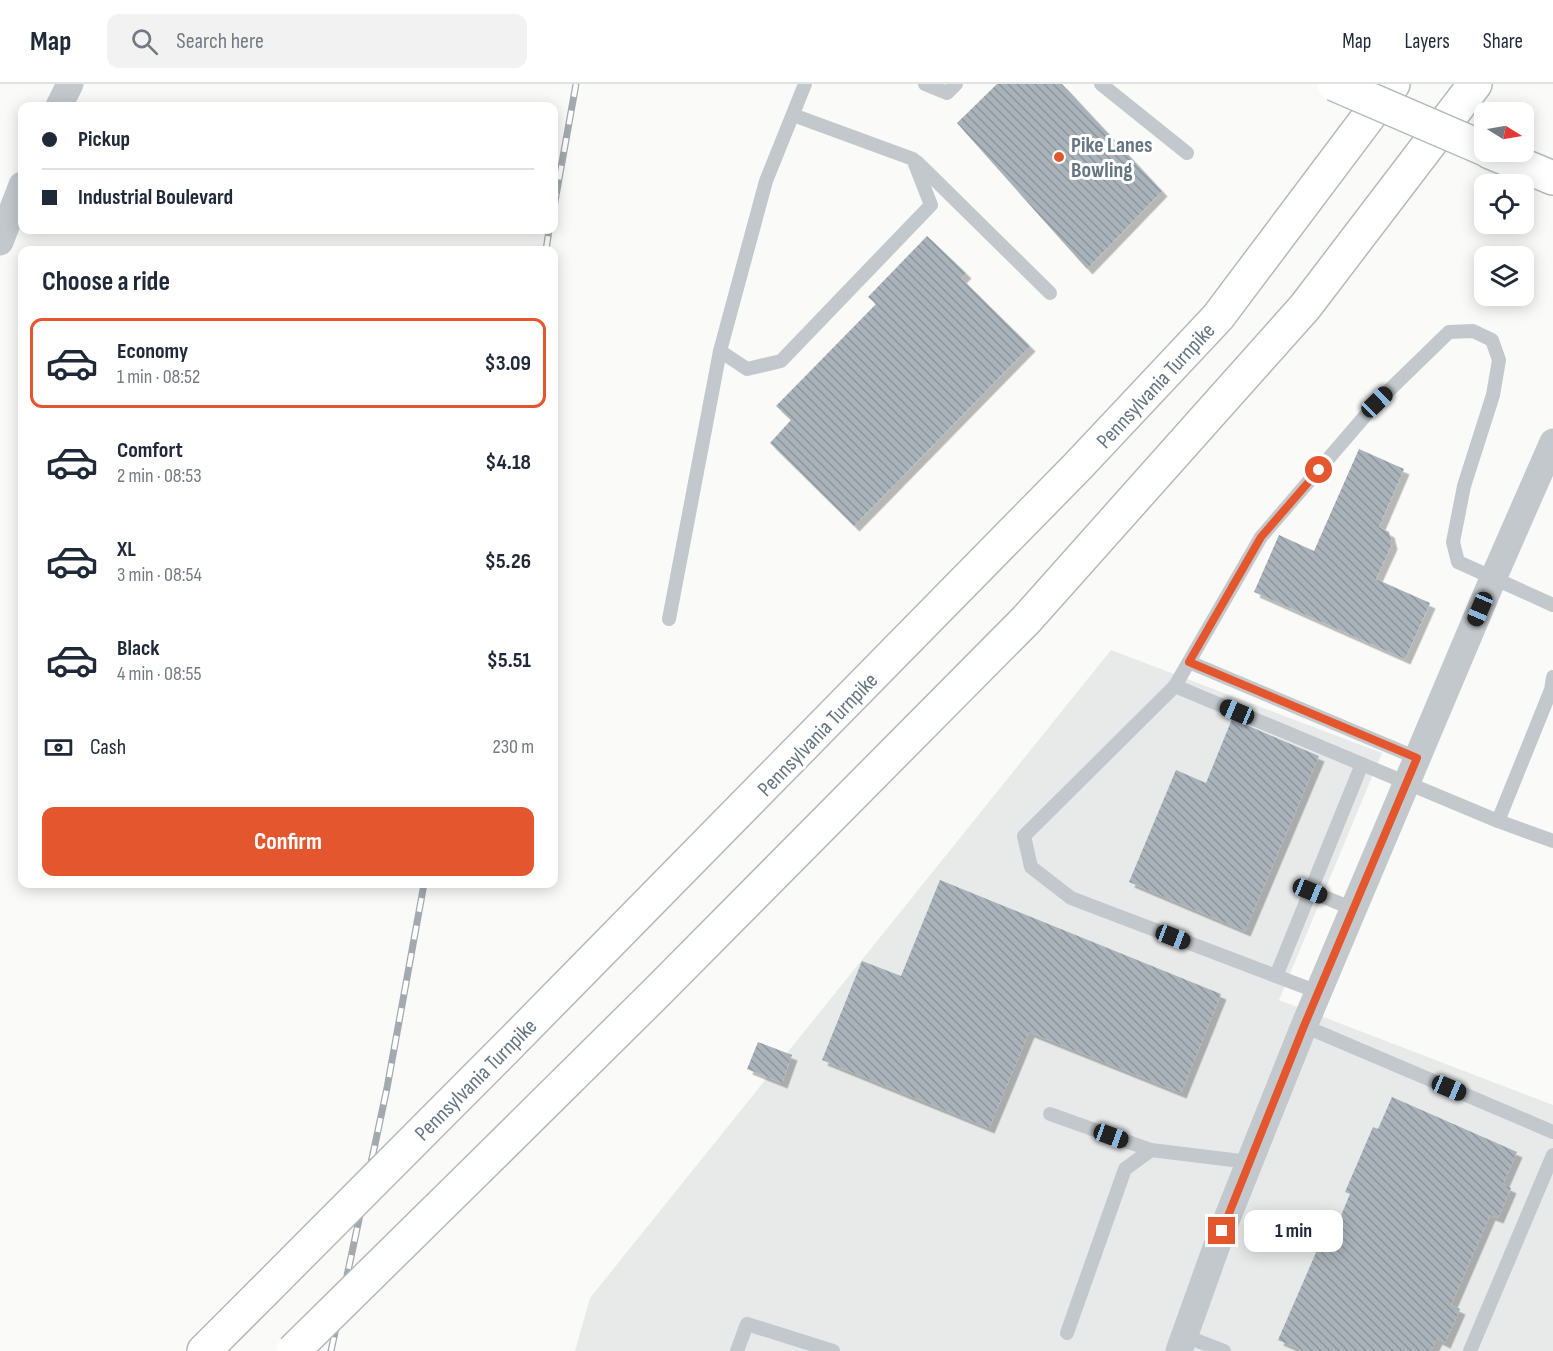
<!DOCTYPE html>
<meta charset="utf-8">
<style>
:root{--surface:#fff;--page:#f2f2f3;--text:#1f2937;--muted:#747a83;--line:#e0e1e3;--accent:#e4572e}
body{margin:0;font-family:"Sofia Sans Condensed",sans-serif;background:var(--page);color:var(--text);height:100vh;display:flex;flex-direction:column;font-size:22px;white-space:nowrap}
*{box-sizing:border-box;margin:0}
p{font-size:20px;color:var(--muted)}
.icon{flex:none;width:33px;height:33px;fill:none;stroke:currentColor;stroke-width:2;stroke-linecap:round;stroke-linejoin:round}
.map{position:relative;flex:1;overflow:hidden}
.panel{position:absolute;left:18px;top:162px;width:540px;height:642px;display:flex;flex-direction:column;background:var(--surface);border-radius:12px;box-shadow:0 3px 15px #0003}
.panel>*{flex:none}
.banner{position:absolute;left:18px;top:18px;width:540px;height:132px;border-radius:12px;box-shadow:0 3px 15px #0003;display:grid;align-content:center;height:132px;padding:0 24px;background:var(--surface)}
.needle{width:39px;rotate:101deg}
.buttons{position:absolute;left:1474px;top:18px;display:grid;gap:12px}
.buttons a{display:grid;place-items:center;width:60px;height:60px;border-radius:12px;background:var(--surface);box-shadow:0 3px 15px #0003;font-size:30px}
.end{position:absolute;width:27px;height:27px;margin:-14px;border:8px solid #e4572e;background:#fff;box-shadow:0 0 0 3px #fff}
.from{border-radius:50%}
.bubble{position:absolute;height:42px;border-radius:12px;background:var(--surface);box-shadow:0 3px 15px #0003;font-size:20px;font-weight:700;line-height:42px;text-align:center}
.car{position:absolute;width:18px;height:36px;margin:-18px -9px;border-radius:8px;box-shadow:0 0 4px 2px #0007;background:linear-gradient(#222 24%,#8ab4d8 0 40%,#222 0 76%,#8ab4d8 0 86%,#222 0)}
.banner b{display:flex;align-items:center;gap:21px;height:57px;font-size:22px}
.banner b+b{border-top:2px solid var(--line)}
.banner i{width:15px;height:15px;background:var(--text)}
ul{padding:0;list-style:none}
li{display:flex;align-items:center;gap:18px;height:90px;margin:0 12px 9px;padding:0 12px;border:3px solid transparent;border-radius:12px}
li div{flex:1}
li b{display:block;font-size:22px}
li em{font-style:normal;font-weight:700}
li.active{border-color:var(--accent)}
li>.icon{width:54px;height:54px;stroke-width:1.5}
h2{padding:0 24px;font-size:27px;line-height:72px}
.pay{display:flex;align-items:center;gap:15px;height:66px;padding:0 24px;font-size:22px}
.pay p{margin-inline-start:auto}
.primary-button{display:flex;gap:12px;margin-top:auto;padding:12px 24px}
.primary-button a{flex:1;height:69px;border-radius:12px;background:var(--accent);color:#fff;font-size:24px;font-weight:700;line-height:69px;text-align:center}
header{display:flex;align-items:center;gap:36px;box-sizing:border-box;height:84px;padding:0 30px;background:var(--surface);border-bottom:2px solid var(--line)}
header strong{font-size:28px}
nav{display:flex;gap:33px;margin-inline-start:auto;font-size:21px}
.search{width:420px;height:54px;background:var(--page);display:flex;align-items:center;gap:15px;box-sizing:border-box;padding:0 21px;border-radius:12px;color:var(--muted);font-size:22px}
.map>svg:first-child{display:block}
</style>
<header>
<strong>Map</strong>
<div class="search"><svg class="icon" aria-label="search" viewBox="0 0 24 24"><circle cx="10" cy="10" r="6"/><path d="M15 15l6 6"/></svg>Search here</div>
<nav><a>Map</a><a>Layers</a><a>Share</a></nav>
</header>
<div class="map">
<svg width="1553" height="1267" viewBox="0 0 1553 1267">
<defs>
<pattern id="building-back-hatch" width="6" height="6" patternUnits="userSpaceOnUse" patternTransform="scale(1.5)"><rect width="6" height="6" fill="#aab3b9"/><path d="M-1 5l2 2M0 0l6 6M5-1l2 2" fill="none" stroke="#8e969c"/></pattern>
<filter id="shadow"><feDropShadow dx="5.5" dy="5.5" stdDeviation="0" flood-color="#0004"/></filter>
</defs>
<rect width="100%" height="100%" fill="#fafaf8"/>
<polygon fill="#e8e9e9" points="1111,566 1382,669 1279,916 1553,1021 1553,1267 575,1267 590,1214"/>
<g fill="url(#building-back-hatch)" filter="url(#shadow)">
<polygon points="997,0 1062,0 1162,107 1087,185 957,39"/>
<polygon points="927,152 966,189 961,194 1030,262 854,442 770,359 791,336 776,322 876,220 868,213"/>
<polygon points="1359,365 1404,385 1379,443 1389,448 1392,460 1376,495 1430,519 1405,575 1254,508 1279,451 1314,467"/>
<polygon points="1232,635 1319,672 1245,847 1129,798 1176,686 1206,699"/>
<polygon points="940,796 1221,910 1181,1009 1029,948 989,1044 822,976 862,877 901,892"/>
<polygon points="758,958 792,971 782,999 747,985"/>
<polygon points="1392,1013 1517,1068 1503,1100 1511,1104 1498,1134 1490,1131 1451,1221 1460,1225 1445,1259 1437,1255 1431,1267 1304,1267 1278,1256 1318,1164 1326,1167 1350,1110 1345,1108 1373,1043 1378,1045"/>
</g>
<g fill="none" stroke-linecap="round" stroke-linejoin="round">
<defs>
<polyline id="primary" points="1490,68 1553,94"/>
<g id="motorway">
<polyline points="511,959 1078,382 1218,233 1393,0"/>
<polyline points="480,1083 656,909 1026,536 1305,223 1475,0"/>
<polyline points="204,1267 262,1209"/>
</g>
</defs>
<use href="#primary" stroke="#b5babe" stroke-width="36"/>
<use href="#motorway" stroke="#b4b9bd" stroke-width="36"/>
<g stroke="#c3c8cc" stroke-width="14">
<polyline points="925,0 947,9 956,0"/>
<polyline points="1101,0 1187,69"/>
<polyline points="793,31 913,75 931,121 781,277 747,285 720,267 766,97 805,0"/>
<polyline points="917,78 1050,209"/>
<polyline points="669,535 720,267"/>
<polyline points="1189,578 1417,674"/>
<polyline points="1175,602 1498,737 1551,606 1553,593"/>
<polyline points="1498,737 1553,757"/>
<polyline points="1310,807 1353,825"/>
<polyline points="1276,892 1362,680"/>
<polyline points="1318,908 1071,814 1031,783 1024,752 1175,602 1261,453 1377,318 1449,248 1473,247 1492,256 1499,276 1493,311 1464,402 1453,458 1458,478 1553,521"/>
<polyline points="1304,942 1553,1048"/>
<polyline points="1050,1030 1151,1066"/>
<polyline points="1067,1249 1125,1085 1151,1066 1249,1078"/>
<polyline points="1185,1252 1224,1267"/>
<polyline points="737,1267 747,1240 833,1267"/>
<polyline points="1470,1267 1553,1071"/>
</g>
<g stroke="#c3c8cc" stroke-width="27">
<polyline points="59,22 70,0"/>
<polyline points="0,158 22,101"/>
<polyline points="1179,1267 1222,1147 1304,942 1489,504 1553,358"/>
</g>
<use href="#primary" stroke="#fff" stroke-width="33"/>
<use href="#motorway" stroke="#fff" stroke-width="33"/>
<defs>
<g id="rail">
<polyline points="554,123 576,0"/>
<polyline points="546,166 549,146"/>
<polyline points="331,1267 387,1004 424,800"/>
</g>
</defs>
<use href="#rail" stroke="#a2aab0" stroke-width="7"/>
<use href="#rail" stroke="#fff" stroke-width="4.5" stroke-dasharray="14" stroke-linecap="butt"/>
<defs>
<polyline id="primary-bridge" points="1334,0 1485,65"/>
<g id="motorway-bridge">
<polyline points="262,1209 511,959"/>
<polyline points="293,1267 480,1083"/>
</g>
</defs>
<use href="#primary-bridge" stroke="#b5babe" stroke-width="36" stroke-linecap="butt"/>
<use href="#motorway-bridge" stroke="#b4b9bd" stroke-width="36" stroke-linecap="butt"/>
<use href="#primary-bridge" stroke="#fff" stroke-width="33"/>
<use href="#motorway-bridge" stroke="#fff" stroke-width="33"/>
</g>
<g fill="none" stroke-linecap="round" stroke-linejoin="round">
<polyline stroke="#e4572e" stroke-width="8" points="1222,1147 1304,942 1417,674 1189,578 1261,453 1319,386"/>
</g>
<circle fill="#e4572e" stroke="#fff" stroke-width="2" cx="1059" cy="73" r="6"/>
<g text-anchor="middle" stroke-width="6" stroke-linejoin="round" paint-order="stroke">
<g font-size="22" font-weight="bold" fill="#657683" stroke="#fff" text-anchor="start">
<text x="1071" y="68">Pike Lanes<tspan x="1071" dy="25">Bowling</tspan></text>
</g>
<g font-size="22" fill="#657683" stroke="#fff">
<text transform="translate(1155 301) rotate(-47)" y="8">Pennsylvania Turnpike</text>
<text transform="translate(817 650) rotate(-46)" y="8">Pennsylvania Turnpike</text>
<text transform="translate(475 995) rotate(-45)" y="8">Pennsylvania Turnpike</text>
</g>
</g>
</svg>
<div class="buttons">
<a><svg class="needle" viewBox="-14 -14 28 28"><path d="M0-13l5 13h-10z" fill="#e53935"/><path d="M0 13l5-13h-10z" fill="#747a83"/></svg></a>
<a><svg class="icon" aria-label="locate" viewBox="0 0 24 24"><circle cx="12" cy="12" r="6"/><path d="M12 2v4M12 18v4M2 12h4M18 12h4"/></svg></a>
<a><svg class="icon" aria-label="layers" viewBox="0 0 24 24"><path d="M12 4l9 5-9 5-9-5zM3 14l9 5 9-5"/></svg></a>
</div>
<i class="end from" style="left:1319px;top:386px"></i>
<i class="end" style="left:1222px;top:1147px"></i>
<div class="bubble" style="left:1244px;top:1126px;width:99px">1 min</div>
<i class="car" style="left:1377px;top:318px;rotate:46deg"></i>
<i class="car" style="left:1480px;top:525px;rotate:203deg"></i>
<i class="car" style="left:1237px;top:628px;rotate:293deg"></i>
<i class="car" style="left:1310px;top:807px;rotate:112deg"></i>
<i class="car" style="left:1173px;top:853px;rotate:111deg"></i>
<i class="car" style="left:1449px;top:1004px;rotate:113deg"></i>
<i class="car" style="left:1111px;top:1052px;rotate:110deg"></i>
<div class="banner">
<b><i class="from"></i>Pickup</b>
<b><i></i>Industrial Boulevard</b>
</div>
<section class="panel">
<h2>Choose a ride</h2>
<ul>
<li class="active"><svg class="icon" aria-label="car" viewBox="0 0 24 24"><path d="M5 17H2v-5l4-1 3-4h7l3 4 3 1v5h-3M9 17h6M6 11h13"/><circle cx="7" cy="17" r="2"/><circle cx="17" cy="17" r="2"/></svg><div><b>Economy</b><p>1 min · 08:52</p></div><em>$3.09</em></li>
<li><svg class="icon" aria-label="car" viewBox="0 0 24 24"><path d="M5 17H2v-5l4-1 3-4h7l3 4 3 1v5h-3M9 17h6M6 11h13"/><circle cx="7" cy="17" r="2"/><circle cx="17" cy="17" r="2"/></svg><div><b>Comfort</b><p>2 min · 08:53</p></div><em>$4.18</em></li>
<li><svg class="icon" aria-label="car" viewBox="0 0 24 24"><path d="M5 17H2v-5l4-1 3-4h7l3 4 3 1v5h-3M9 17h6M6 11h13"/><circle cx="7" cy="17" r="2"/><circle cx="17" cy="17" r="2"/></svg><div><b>XL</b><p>3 min · 08:54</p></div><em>$5.26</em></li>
<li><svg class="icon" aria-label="car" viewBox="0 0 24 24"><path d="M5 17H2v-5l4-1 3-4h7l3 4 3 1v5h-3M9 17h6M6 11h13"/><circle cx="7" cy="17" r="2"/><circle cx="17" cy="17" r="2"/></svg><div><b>Black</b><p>4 min · 08:55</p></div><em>$5.51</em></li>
</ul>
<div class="pay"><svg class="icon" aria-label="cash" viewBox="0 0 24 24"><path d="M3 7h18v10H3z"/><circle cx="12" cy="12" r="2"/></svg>Cash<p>230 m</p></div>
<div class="primary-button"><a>Confirm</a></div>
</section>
</div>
